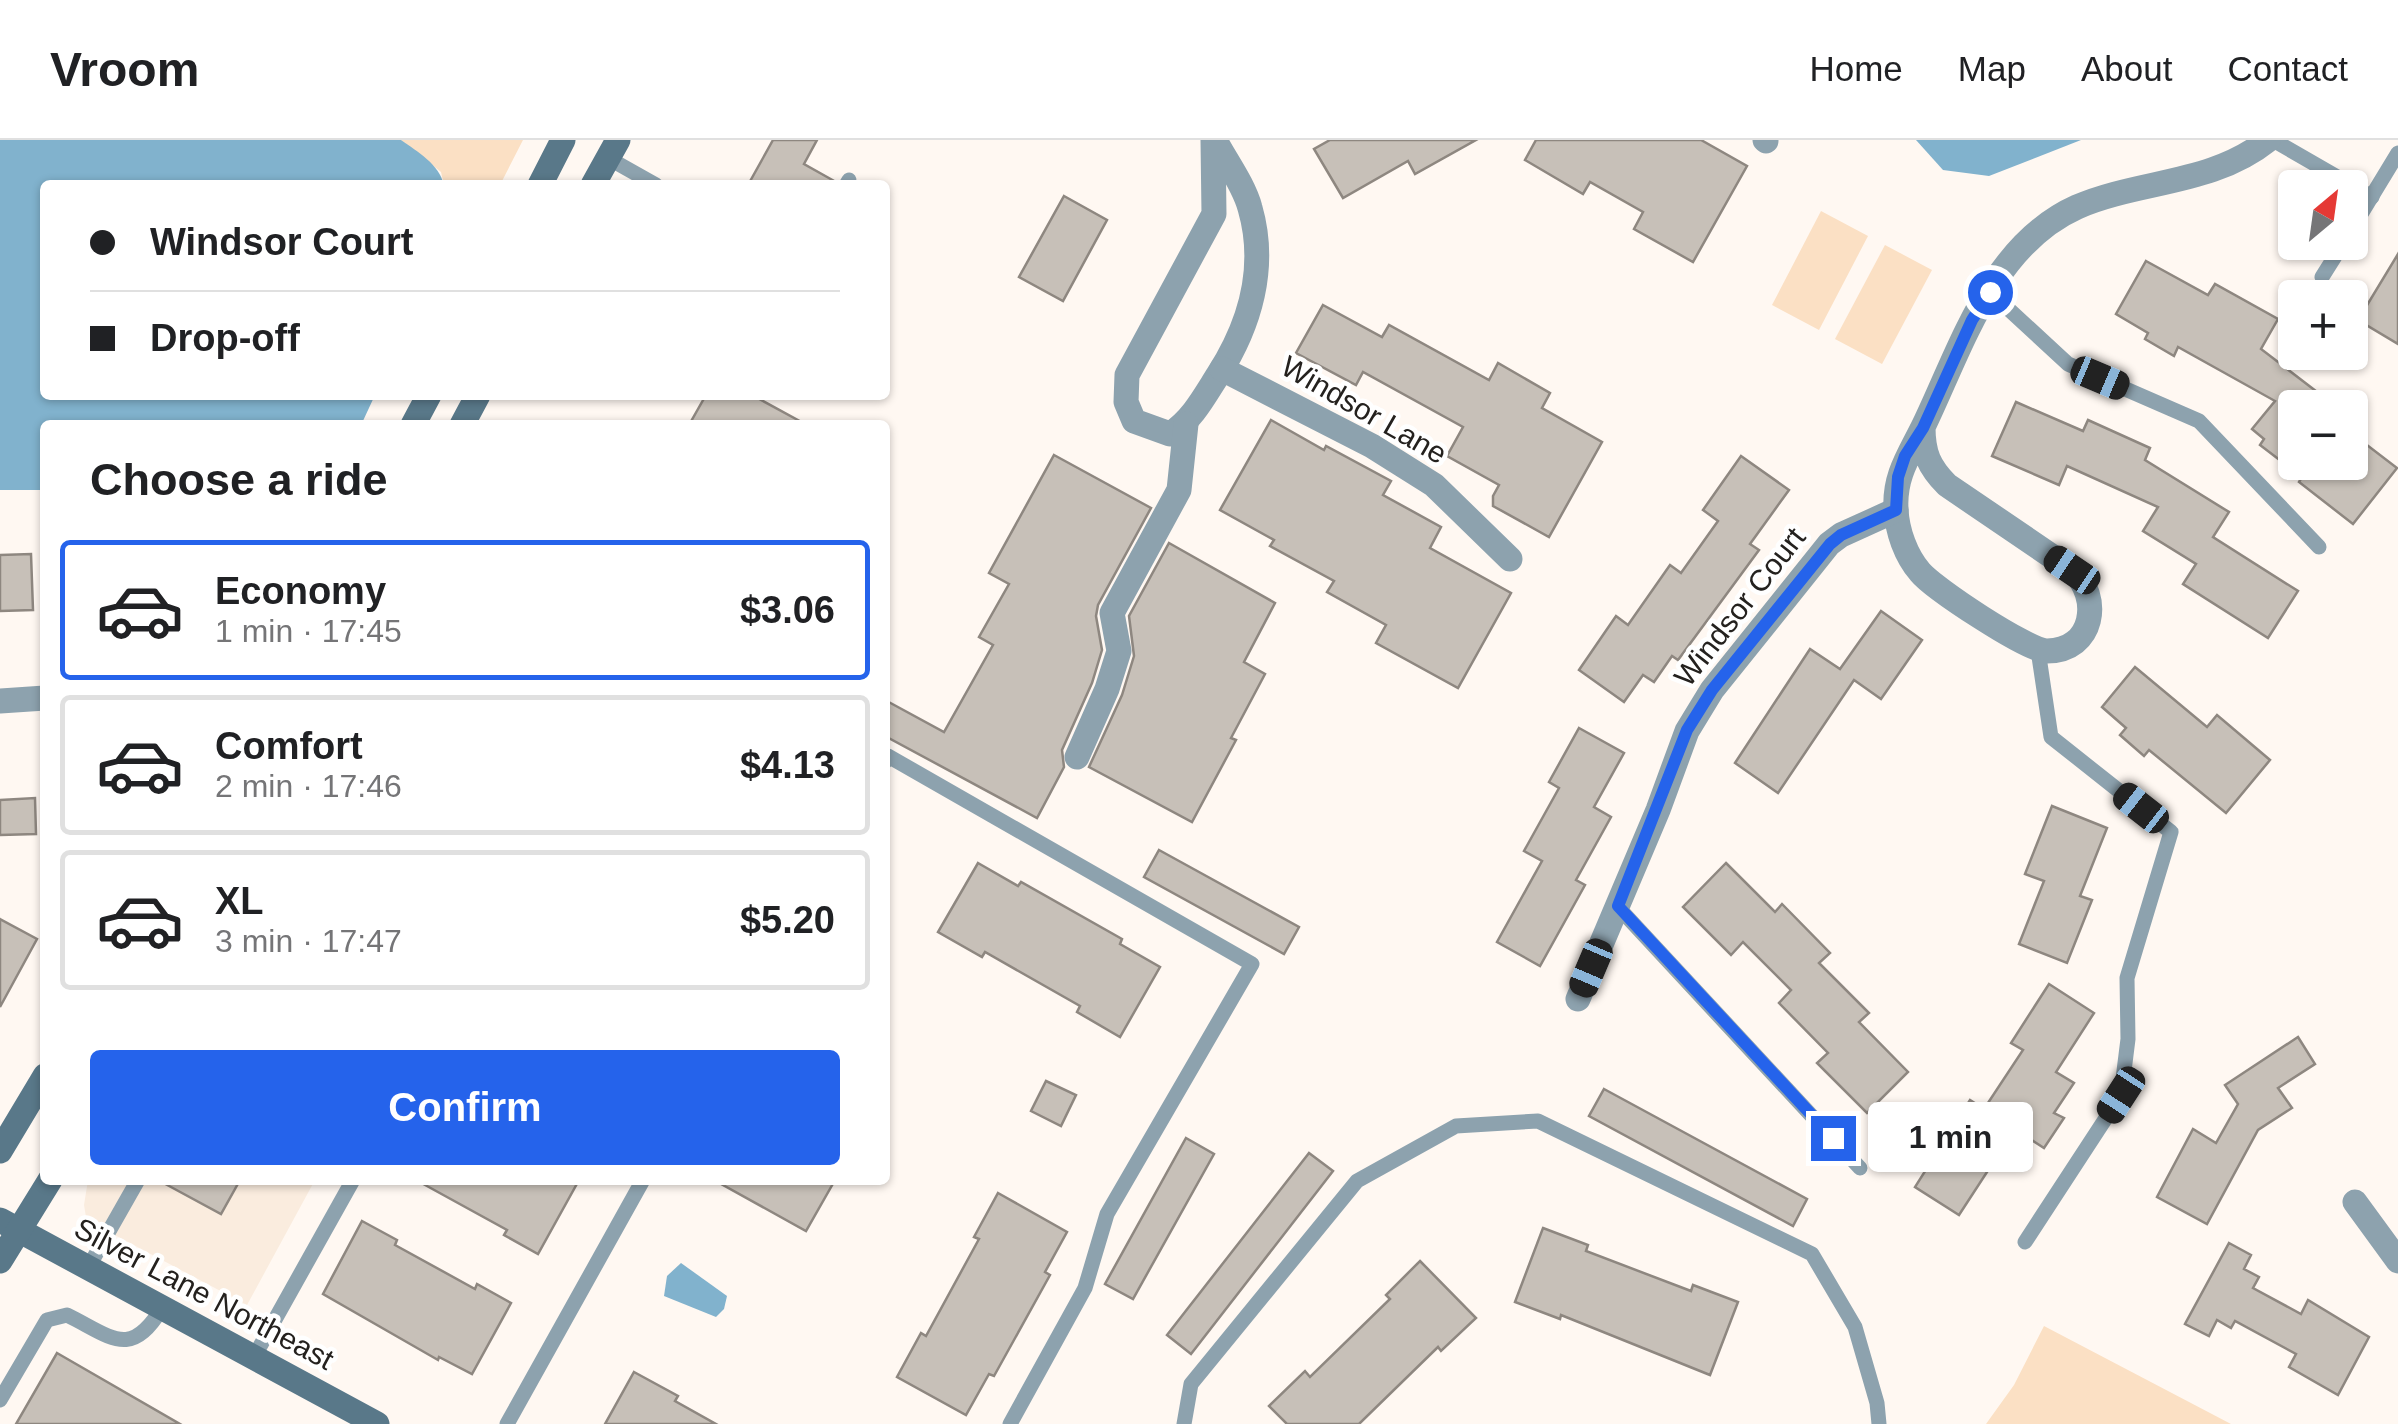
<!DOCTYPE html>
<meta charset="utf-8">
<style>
:root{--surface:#fff;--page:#f2f2f2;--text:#202124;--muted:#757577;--line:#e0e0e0;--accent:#2563eb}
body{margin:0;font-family:Helvetica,sans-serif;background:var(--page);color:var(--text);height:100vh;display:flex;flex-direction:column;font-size:38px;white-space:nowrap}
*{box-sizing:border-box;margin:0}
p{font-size:32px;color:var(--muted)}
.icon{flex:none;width:55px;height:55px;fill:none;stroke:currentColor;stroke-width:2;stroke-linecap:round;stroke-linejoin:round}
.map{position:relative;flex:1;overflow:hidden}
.drawer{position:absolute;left:40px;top:280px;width:850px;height:765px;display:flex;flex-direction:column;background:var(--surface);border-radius:10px;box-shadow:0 2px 8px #0004}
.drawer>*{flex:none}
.top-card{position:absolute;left:40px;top:40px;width:850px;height:220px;border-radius:10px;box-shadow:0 2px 8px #0004;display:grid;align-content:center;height:220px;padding:0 50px;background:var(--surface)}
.needle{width:65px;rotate:29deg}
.buttons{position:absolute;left:2278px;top:30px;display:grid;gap:20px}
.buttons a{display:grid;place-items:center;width:90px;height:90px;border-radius:10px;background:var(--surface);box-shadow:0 2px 8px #0004;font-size:50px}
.end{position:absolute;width:45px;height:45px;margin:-22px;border:12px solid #2563eb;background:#fff;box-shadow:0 0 0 5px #fff}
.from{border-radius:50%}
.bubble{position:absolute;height:70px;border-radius:10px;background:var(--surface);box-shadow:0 2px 8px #0004;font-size:32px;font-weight:800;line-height:70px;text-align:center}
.car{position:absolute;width:30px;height:60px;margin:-30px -15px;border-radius:12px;box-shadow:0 0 8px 2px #0007;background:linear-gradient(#222 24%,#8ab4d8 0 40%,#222 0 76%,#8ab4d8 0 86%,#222 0)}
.top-card b{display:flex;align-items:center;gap:35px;height:95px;font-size:38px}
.top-card b+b{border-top:2px solid var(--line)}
.top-card i{width:25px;height:25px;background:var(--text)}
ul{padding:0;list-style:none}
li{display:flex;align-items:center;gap:30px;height:140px;margin:0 20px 15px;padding:0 30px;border:5px solid var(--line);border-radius:10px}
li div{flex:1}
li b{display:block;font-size:38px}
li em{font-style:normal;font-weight:800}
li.current{border-color:var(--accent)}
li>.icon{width:90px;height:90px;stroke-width:1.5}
h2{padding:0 50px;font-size:45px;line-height:120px}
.cta{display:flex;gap:20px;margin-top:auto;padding:20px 50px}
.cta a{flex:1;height:115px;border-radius:10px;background:var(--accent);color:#fff;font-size:40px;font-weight:800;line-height:115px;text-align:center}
header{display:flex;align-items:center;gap:60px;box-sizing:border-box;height:140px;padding:0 50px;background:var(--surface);border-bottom:2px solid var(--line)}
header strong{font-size:48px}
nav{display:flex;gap:55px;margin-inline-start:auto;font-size:35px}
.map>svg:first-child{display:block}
</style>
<header>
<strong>Vroom</strong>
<nav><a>Home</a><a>Map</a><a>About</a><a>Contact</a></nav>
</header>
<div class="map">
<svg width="2398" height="1284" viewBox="0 0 2398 1284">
<rect width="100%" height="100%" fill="#fff8f2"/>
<polygon fill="#faecde" points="88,1040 315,1040 247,1165 92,1083 86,1077 84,1065"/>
<g fill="#fbe0c4">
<polygon points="401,0 523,0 500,45 444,45 441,32"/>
<polygon points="1821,71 1868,96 1819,190 1772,165"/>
<polygon points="1885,105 1932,130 1882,224 1835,199"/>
<polygon points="2044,1186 2231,1284 1986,1284 2014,1245"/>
</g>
<g fill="#81b2cd">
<path d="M0,0H401C418,12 439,24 444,45H45V255H375L362,283L45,285V350H0Z"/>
<polygon points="1916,0 2081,0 1989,36 1943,30"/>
<polygon points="681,1123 727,1156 724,1169 716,1177 664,1156 667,1136"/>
</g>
<g fill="#c7c0b8" stroke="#8e8780" stroke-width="2.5">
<polygon points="773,0 817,0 804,24 836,42 835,45 748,45"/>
<polygon points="1330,0 1476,0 1415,34 1408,21 1343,58 1314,9"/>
<polygon points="1536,0 1701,0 1747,26 1693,122 1634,89 1643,72 1590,42 1583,54 1525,20"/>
<polygon points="1064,56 1107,80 1063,161 1019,137"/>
<polygon points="2398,114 2398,204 2358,180"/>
<polygon points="2146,121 2208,155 2215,144 2278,179 2261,209 2338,268 2295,268 2295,322 2350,322 2350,292 2397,328 2353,384 2299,342 2302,337 2260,305 2264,299 2252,289 2275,261 2178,207 2174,216 2145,199 2148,193 2116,174"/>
<polygon points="1323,165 1382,197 1389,185 1489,240 1498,223 1550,253 1542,268 1602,302 1549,397 1493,366 1493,356 1499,345 1447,316 1463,287 1363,232 1356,245 1296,213"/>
<polygon points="706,255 752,255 807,285 689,285"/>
<polygon points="2016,262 2083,291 2088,280 2150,308 2145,320 2229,372 2213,397 2298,451 2268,498 2183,444 2196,424 2143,391 2158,367 2067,326 2059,345 1992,316"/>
<polygon points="1271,280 1324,310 1326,306 1391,341 1383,355 1441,387 1430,408 1511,453 1458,548 1376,503 1386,485 1327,452 1334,441 1270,406 1274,400 1220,370"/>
<polygon points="1054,315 1151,368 1098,465 1096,476 1102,510 1092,543 1062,610 1064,627 1037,678 885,596 885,560 944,592 993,505 979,497 1009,444 989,433"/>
<polygon points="1741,316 1789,350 1750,404 1759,410 1678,520 1672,516 1654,542 1643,535 1624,562 1579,530 1616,476 1628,485 1670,425 1681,433 1718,381 1703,370"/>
<polygon points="1169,403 1275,463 1244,522 1265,534 1231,598 1236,600 1192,682 1089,627 1122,555 1134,516 1129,476"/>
<polygon points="31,414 33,470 0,471 0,415"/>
<polygon points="1881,471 1922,500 1881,559 1854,540 1778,653 1735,623 1810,509 1840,529"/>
<polygon points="2135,527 2207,587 2217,575 2270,620 2226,673 2149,610 2144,616 2120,595 2126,588 2102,567"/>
<polygon points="1579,588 1624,613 1594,667 1611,677 1576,740 1585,745 1540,826 1497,802 1542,721 1524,711 1559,648 1549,642"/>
<polygon points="35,658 36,694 0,695 0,660"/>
<polygon points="2052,666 2107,688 2080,756 2092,760 2067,823 2019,804 2044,741 2025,734"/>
<polygon points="1159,710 1299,787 1284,814 1144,737"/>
<polygon points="978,723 1018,746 1021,742 1122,799 1120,804 1160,827 1120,897 1077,872 1080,866 985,812 982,817 938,792"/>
<polygon points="1726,723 1775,772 1782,764 1830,813 1819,823 1869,873 1859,882 1908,932 1867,973 1817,923 1828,913 1779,863 1791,850 1743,802 1731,815 1683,767"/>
<polygon points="0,779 37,799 0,867"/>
<polygon points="2049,844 2094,873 2056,932 2074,943 2054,973 2064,978 2044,1008 2015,989 1959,1075 1915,1047 1970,960 1984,969 2023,910 2011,903"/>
<polygon points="2298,897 2315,924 2278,948 2292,968 2258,990 2207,1084 2157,1057 2193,989 2216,1003 2238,964 2225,945"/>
<polygon points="1046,941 1076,955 1061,986 1031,971"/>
<polygon points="1604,949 1807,1059 1793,1086 1589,976"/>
<polygon points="1186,998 1214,1014 1133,1159 1105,1144"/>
<polygon points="1309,1013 1333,1031 1191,1214 1167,1195"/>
<polygon points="158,1040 240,1040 221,1074"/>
<polygon points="416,1040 579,1040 538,1114 504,1095 507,1090"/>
<polygon points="714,1040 835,1040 806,1091"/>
<polygon points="998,1053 1067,1092 1045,1132 1050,1135 994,1236 989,1234 966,1275 897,1237 921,1193 926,1196 979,1099 974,1097"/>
<polygon points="362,1081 397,1100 395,1105 475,1149 477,1144 511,1163 472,1234 439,1217 438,1220 323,1154"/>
<polygon points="1543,1088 1588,1105 1586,1111 1691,1151 1693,1145 1738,1162 1710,1235 1561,1175 1560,1179 1515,1162"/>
<polygon points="2229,1103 2251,1115 2244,1129 2259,1137 2253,1148 2301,1174 2308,1160 2369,1197 2338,1255 2289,1227 2296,1214 2235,1181 2231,1188 2217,1180 2209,1196 2185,1184"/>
<polygon points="1420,1121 1476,1178 1441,1211 1438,1207 1359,1284 1287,1284 1269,1266 1305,1231 1310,1237 1390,1159 1386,1155"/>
<polygon points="57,1213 180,1284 16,1284"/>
<polygon points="634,1232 678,1256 675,1261 716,1284 605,1284"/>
</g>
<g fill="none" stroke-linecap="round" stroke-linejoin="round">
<g stroke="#8da2ae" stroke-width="15">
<polyline points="2273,0 2372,57"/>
<polyline points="608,18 656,45"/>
<polyline points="846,45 849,40"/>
<polyline points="2350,92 2398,13"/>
<polyline points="2322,137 2344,102"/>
<polyline points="1990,152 2068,224 2199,281 2319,407"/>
<polyline points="885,622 888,616 1252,824 1107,1074 1085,1148 1010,1284"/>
<polyline points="1617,766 1860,1028"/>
<polyline points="2025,1102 2121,955 2128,899 2127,838 2171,692 2051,597 2038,510"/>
<polyline points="88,1128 138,1040"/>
<polyline points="254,1217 353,1040"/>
<path d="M0,1260L47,1180L67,1175C112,1197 130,1220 162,1168"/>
<polyline points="507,1284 643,1040"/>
<polyline points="1184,1284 1191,1244 1357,1041 1456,986 1538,981 1812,1114 1855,1187 1877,1263 1879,1284"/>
</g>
<g stroke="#8da2ae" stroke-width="25">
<path d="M1213,0L1214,74L1127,235L1126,262L1134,281L1170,294C1192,280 1204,257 1218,235C1250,185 1267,127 1250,68C1244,45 1226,21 1215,0"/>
<polyline points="1765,0 1766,1"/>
<polyline points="1222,229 1372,306 1434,345 1510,419"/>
<path d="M1923,287C1923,313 1929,327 1947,345L2072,430C2102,457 2094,511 2047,511C2028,511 1933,448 1920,432C1906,416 1897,391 1896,369C1894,335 1910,314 1924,285C1961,208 1992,105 2077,67C2139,40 2212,45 2268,0"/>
<polyline points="0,561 45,558"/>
<polyline points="1077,617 1107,549 1119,511 1112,473 1179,350 1186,284"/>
<polyline points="1578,859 1658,670 1687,591 1712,550 1829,404 1841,395 1896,370"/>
<polyline points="2355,1062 2398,1121"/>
</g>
<g stroke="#597889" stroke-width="25">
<polyline points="540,45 563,0"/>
<polyline points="593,45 618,0"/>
<polyline points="413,285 429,255"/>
<polyline points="462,285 478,255"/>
<polyline points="0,1011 45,936"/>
<polyline points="0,1080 377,1284"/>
<polyline points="0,1121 50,1040"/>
</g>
</g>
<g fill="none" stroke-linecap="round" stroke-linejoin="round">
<polyline stroke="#2563eb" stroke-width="12" points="1833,998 1618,766 1687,590 1712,550 1830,404 1841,395 1896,370 1898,337 1905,316 1923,288 1972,180 1990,152"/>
</g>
<g text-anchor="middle" stroke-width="9" stroke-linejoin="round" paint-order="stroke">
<g font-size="30" fill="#24211e" stroke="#fff">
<text transform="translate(1364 270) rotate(30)" y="10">Windsor Lane</text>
<text transform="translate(1740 467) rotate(-52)" y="10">Windsor Court</text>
<text transform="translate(204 1154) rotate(28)" y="10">Silver Lane Northeast</text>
</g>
</g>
</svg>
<div class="buttons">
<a><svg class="needle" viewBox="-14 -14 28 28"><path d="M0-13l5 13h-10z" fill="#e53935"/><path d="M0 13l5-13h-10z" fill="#757577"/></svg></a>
<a>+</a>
<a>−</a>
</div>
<i class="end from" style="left:1990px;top:152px"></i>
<i class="end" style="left:1833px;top:998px"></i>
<div class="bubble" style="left:1868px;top:962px;width:165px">1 min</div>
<i class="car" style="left:2100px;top:238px;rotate:113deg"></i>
<i class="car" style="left:2072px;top:430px;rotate:304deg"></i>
<i class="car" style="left:2141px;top:668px;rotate:308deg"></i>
<i class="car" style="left:1591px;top:828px;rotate:203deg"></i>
<i class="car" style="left:2121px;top:955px;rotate:213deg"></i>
<div class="top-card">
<b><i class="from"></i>Windsor Court</b>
<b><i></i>Drop-off</b>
</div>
<section class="drawer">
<h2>Choose a ride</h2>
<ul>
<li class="current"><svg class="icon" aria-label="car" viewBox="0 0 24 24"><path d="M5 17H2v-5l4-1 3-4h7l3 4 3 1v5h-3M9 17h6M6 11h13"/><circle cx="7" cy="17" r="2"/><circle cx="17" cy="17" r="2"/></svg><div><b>Economy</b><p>1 min · 17:45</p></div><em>$3.06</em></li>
<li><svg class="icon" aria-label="car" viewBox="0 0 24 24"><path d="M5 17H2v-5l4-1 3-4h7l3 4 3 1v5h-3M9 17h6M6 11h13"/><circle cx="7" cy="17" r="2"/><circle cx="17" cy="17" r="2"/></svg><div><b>Comfort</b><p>2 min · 17:46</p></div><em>$4.13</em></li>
<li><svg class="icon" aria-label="car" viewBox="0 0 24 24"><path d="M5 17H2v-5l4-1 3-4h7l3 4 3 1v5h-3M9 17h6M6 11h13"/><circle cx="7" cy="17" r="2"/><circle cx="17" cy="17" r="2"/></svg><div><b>XL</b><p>3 min · 17:47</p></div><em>$5.20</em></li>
</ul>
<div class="cta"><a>Confirm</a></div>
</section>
</div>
